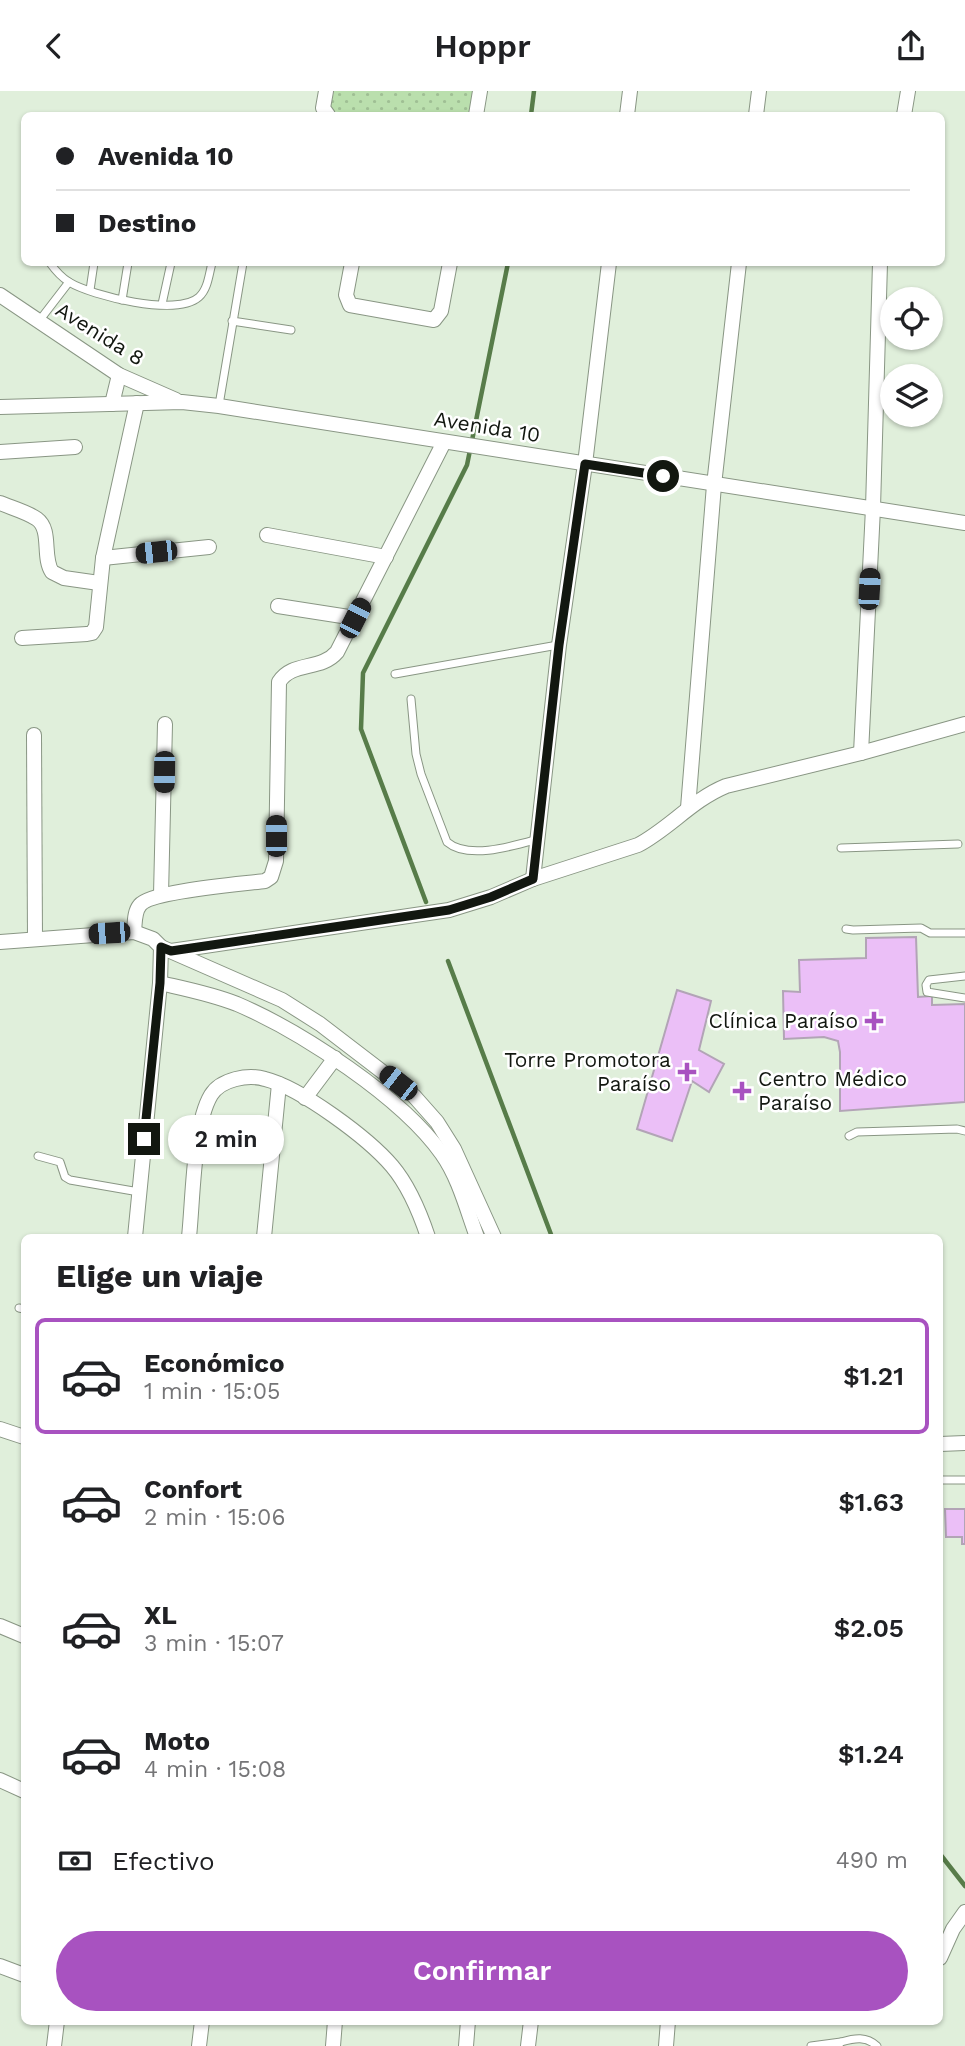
<!DOCTYPE html>
<html lang="es">
<meta charset="utf-8">
<style>
:root{--surface:#fff;--page:#f6f6f6;--text:#202124;--muted:#757577;--line:#e0e0e0;--accent:#a852c0}
body{margin:0;font-family:"Work Sans",sans-serif;background:var(--page);color:var(--text);height:100vh;display:flex;flex-direction:column;font-size:26px;white-space:nowrap}
*{box-sizing:border-box;margin:0}
p{font-size:23px;color:var(--muted)}
.icon{flex:none;width:38px;height:38px;fill:none;stroke:currentColor;stroke-width:2;stroke-linecap:round;stroke-linejoin:round}
.map{position:relative;flex:1;overflow:hidden}
.panel{position:absolute;left:21px;top:1143px;width:922px;height:791px;display:flex;flex-direction:column;background:var(--surface);border-radius:10px;box-shadow:0 2px 5px #0004}
.panel>*{flex:none}
.guide{position:absolute;left:21px;top:21px;width:924px;height:154px;border-radius:10px;box-shadow:0 2px 5px #0004;display:grid;align-content:center;height:154px;padding:0 35px;background:var(--surface)}
.fabs{position:absolute;left:880px;top:196px;display:grid;gap:14px}
.fabs a{display:grid;place-items:center;width:63px;height:63px;border-radius:50%;background:var(--surface);box-shadow:0 2px 5px #0004;font-size:35px}
.end{position:absolute;width:32px;height:32px;margin:-16px;border:9px solid #121710;background:#fff;box-shadow:0 0 0 4px #fff}
.from{border-radius:50%}
.bubble{position:absolute;height:49px;border-radius:24px;background:var(--surface);box-shadow:0 2px 5px #0004;font-size:23px;font-weight:600;line-height:49px;text-align:center}
.car{position:absolute;width:21px;height:42px;margin:-21px -10px;border-radius:9px;box-shadow:0 0 5px 2px #0007;background:linear-gradient(#222 24%,#8ab4d8 0 40%,#222 0 76%,#8ab4d8 0 86%,#222 0)}
.guide b{display:flex;align-items:center;gap:24px;height:66px;font-size:26px}
.guide b+b{border-top:2px solid var(--line)}
.guide i{width:18px;height:18px;background:var(--text)}
ul{padding:0;list-style:none}
li{display:flex;align-items:center;gap:21px;height:116px;margin:0 14px 10px;padding:0 21px;border:4px solid transparent;border-radius:10px}
li div{flex:1}
li b{display:block;font-size:26px}
li em{font-style:normal;font-weight:600}
li.active{border-color:var(--accent)}
li>.icon{width:63px;height:63px;stroke-width:1.5}
h2{padding:0 35px;font-size:32px;line-height:84px}
.pay{display:flex;align-items:center;gap:18px;height:77px;padding:0 35px;font-size:26px}
.pay p{margin-inline-start:auto}
.primary-button{display:flex;gap:14px;margin-top:auto;padding:14px 35px}
.primary-button a{flex:1;height:80px;border-radius:42px;background:var(--accent);color:#fff;font-size:28px;font-weight:600;line-height:80px;text-align:center}
header{display:flex;justify-content:space-between;align-items:center;height:91px;padding:0 35px;background:var(--surface);font-size:32px;font-weight:600}
.map>svg:first-child{display:block}
</style>
<header><svg class="icon" aria-label="back" viewBox="0 0 24 24"><path d="M15 5l-7 7 7 7"/></svg>Hoppr<svg class="icon" aria-label="share" viewBox="0 0 24 24"><path d="M12 15V3M7 8l5-5 5 5M5 13v7h14v-7"/></svg></header>
<div class="map">
<svg width="965" height="1955" viewBox="0 0 965 1955">
<defs>
<pattern id="grass-dots" width="8" height="8" patternUnits="userSpaceOnUse" patternTransform="scale(1.75)"><rect width="8" height="8" fill="#badfad"/><path d="M2 2h.1M6 6h.1" fill="none" stroke="#9fbf94" stroke-width="1.8" stroke-linecap="round"/></pattern>
</defs>
<rect width="100%" height="100%" fill="#e0efdb"/>
<polygon fill="url(#grass-dots)" points="334,0 476,0 472,24 366,24 330,20"/>
<g fill="none" stroke-linecap="round" stroke-linejoin="round">
<g stroke="#577c49" stroke-width="4.5">
<polyline points="531,24 534,0"/>
<polyline points="426,811 361,638 363,582 467,374 508,172"/>
<polyline points="448,870 552,1146"/>
<polyline points="940,1763 965,1795"/>
</g>
</g>
<g fill="#ebbff7" stroke="#b2a4b6" stroke-width="2">
<polygon points="916,846 918,906 932,905 932,914 965,913 965,1011 840,1020 840,961 838,950 824,946 784,948 783,900 800,901 799,869 866,867 866,847"/>
<polygon points="677,899 711,910 699,959 724,973 709,1001 692,990 672,1050 637,1038"/>
<polygon points="945,1418 965,1418 965,1453 962,1453 962,1446 946,1446"/>
</g>
<g fill="none" stroke-linecap="round" stroke-linejoin="round">
<defs>
<g id="lane">
<path d="M50,172C55,179 61,186 69,191C92,205 177,226 199,206C208,198 209,183 212,172"/>
<polyline points="90,199 94,172"/>
<polyline points="122,209 128,172"/>
<polyline points="162,213 171,172"/>
<polyline points="39,230 69,191"/>
<polyline points="232,230 291,239"/>
<polyline points="219,314 243,172"/>
<polyline points="395,583 558,554"/>
<path d="M411,608L416,663L421,683L447,751C468,769 513,755 538,748"/>
<polyline points="841,757 958,753"/>
<polyline points="846,838 853,839 921,837 930,842 965,842"/>
<polyline points="965,885 929,889 926,894 927,901 965,907"/>
<polyline points="849,1045 857,1041 957,1038 965,1040"/>
<polyline points="38,1065 60,1071 65,1086 70,1089 139,1101"/>
<polyline points="19,1217 24,1218"/>
<polyline points="940,1389 965,1389"/>
<polyline points="811,1955 841,1951"/>
<path d="M838,1955L841,1951C855,1947 866,1945 877,1955"/>
</g>
<g id="street">
<polyline points="326,0 323,17 328,24"/>
<polyline points="476,24 480,0"/>
<polyline points="627,24 630,0"/>
<polyline points="756,24 759,0"/>
<polyline points="904,24 908,0"/>
<polyline points="352,172 346,204 350,214 434,229 441,220 450,172"/>
<polyline points="0,204 119,284 176,309"/>
<polyline points="112,313 119,284"/>
<polyline points="0,316 182,311 219,315 965,432"/>
<polyline points="0,361 75,356"/>
<path d="M0,412C12,417 27,421 37,428C52,439 42,466 52,481L64,487L99,492"/>
<polyline points="267,444 386,466"/>
<polyline points="103,467 209,456"/>
<polyline points="278,515 355,527"/>
<polyline points="22,547 87,543 92,542 96,536 103,467 137,312"/>
<polyline points="34,644 35,848"/>
<polyline points="861,662 873,417 880,172"/>
<polyline points="688,717 714,394 739,172"/>
<polyline points="533,788 559,554 585,373 609,172"/>
<polyline points="161,804 165,633"/>
<path d="M134,841C135,832 134,821 140,814C151,800 243,793 265,790L271,786L276,770L279,591C292,570 321,580 337,561L444,351"/>
<polyline points="0,851 134,841 153,848 161,856 160,892 135,1146"/>
<polyline points="161,856 282,909 320,933 414,1005 437,1031 454,1058 494,1146"/>
<path d="M171,860L449,819L491,806L533,788L638,754C670,737 692,709 726,695L861,662L965,633"/>
<path d="M160,892C186,898 212,903 237,913C300,940 402,1006 442,1063C459,1087 467,1119 477,1146"/>
<polyline points="305,1007 335,967"/>
<path d="M189,1146C193,1110 193,1034 211,1004C221,988 248,983 265,988C301,997 368,1047 392,1075C409,1095 420,1122 428,1146"/>
<polyline points="264,1146 279,993"/>
<polyline points="0,1338 24,1346"/>
<polyline points="940,1353 965,1352"/>
<polyline points="0,1535 24,1545"/>
<polyline points="0,1689 24,1700"/>
<polyline points="940,1867 953,1838 965,1821"/>
<polyline points="0,1875 24,1884"/>
<polyline points="54,1955 57,1930"/>
<polyline points="199,1955 202,1930"/>
<polyline points="333,1955 335,1930"/>
<polyline points="466,1955 468,1930"/>
<polyline points="528,1955 531,1930"/>
<polyline points="666,1955 668,1930"/>
</g>
</defs>
<use href="#lane" stroke="#899684" stroke-width="9"/>
<use href="#street" stroke="#899684" stroke-width="16"/>
<use href="#lane" stroke="#fff" stroke-width="7"/>
<use href="#street" stroke="#fff" stroke-width="14"/>
</g>
<g fill="none" stroke-linecap="round" stroke-linejoin="round">
<polyline stroke="#121710" stroke-width="9" points="144,1048 160,892 161,856 171,860 449,819 491,806 533,788 559,554 585,373 663,385"/>
</g>
<g fill="#a852c0" stroke="#fff" stroke-width="2.5">
<path d="M870.5 919.5h7v7h7v7h-7v7h-7v-7h-7v-7h7z"/>
<path d="M683.5 970.5h7v7h7v7h-7v7h-7v-7h-7v-7h7z"/>
<path d="M738.5 989.5h7v7h7v7h-7v7h-7v-7h-7v-7h7z"/>
</g>
<g text-anchor="middle" stroke-width="5" stroke-linejoin="round" paint-order="stroke">
<g font-size="21" fill="#121710" stroke="#fff">
<text transform="translate(100 243) rotate(32)" y="7">Avenida 8</text>
<text transform="translate(487 336) rotate(9)" y="7">Avenida 10</text>
</g>
<g font-size="21" fill="#121710" stroke="#fff" text-anchor="end">
<text x="858" y="937">Clínica Paraíso</text>
<text x="671" y="976">Torre Promotora<tspan x="671" dy="24">Paraíso</tspan></text>
<text x="758" y="995" text-anchor="start">Centro Médico<tspan x="758" dy="24">Paraíso</tspan></text>
</g>
</g>
</svg>
<div class="fabs">
<a><svg class="icon" aria-label="locate" viewBox="0 0 24 24"><circle cx="12" cy="12" r="6"/><path d="M12 2v4M12 18v4M2 12h4M18 12h4"/></svg></a>
<a><svg class="icon" aria-label="layers" viewBox="0 0 24 24"><path d="M12 4l9 5-9 5-9-5zM3 14l9 5 9-5"/></svg></a>
</div>
<i class="end from" style="left:663px;top:385px"></i>
<i class="end" style="left:144px;top:1048px"></i>
<div class="bubble" style="left:168px;top:1024px;width:116px">2 min</div>
<i class="car" style="left:156px;top:461px;rotate:264deg"></i>
<i class="car" style="left:869px;top:498px;rotate:3deg"></i>
<i class="car" style="left:355px;top:527px;rotate:27deg"></i>
<i class="car" style="left:164px;top:681px;rotate:181deg"></i>
<i class="car" style="left:276px;top:745px;rotate:0deg"></i>
<i class="car" style="left:109px;top:842px;rotate:266deg"></i>
<i class="car" style="left:398px;top:992px;rotate:308deg"></i>
<div class="guide">
<b><i class="from"></i>Avenida 10</b>
<b><i></i>Destino</b>
</div>
<section class="panel">
<h2>Elige un viaje</h2>
<ul>
<li class="active"><svg class="icon" aria-label="car" viewBox="0 0 24 24"><path d="M5 17H2v-5l4-1 3-4h7l3 4 3 1v5h-3M9 17h6M6 11h13"/><circle cx="7" cy="17" r="2"/><circle cx="17" cy="17" r="2"/></svg><div><b>Económico</b><p>1 min · 15:05</p></div><em>$1.21</em></li>
<li><svg class="icon" aria-label="car" viewBox="0 0 24 24"><path d="M5 17H2v-5l4-1 3-4h7l3 4 3 1v5h-3M9 17h6M6 11h13"/><circle cx="7" cy="17" r="2"/><circle cx="17" cy="17" r="2"/></svg><div><b>Confort</b><p>2 min · 15:06</p></div><em>$1.63</em></li>
<li><svg class="icon" aria-label="car" viewBox="0 0 24 24"><path d="M5 17H2v-5l4-1 3-4h7l3 4 3 1v5h-3M9 17h6M6 11h13"/><circle cx="7" cy="17" r="2"/><circle cx="17" cy="17" r="2"/></svg><div><b>XL</b><p>3 min · 15:07</p></div><em>$2.05</em></li>
<li><svg class="icon" aria-label="car" viewBox="0 0 24 24"><path d="M5 17H2v-5l4-1 3-4h7l3 4 3 1v5h-3M9 17h6M6 11h13"/><circle cx="7" cy="17" r="2"/><circle cx="17" cy="17" r="2"/></svg><div><b>Moto</b><p>4 min · 15:08</p></div><em>$1.24</em></li>
</ul>
<div class="pay"><svg class="icon" aria-label="cash" viewBox="0 0 24 24"><path d="M3 7h18v10H3z"/><circle cx="12" cy="12" r="2"/></svg>Efectivo<p>490 m</p></div>
<div class="primary-button"><a>Confirmar</a></div>
</section>
</div>
